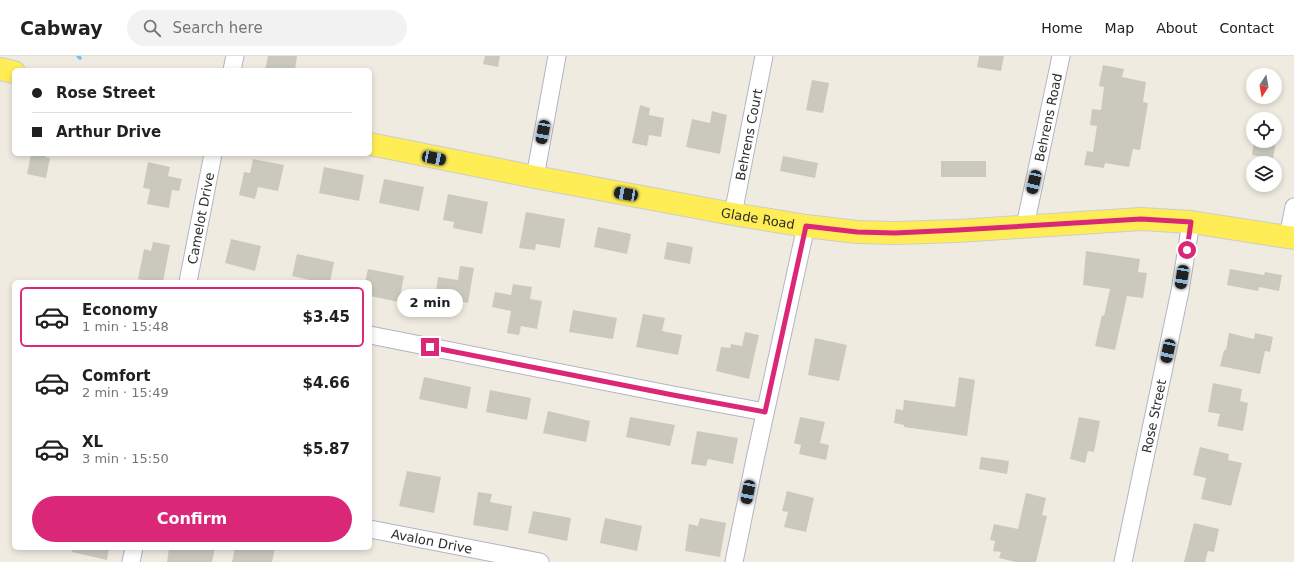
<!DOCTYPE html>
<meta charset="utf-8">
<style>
:root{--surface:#fff;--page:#f2f2f2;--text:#202124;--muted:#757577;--line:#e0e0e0;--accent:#db2777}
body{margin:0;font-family:"DejaVu Sans",sans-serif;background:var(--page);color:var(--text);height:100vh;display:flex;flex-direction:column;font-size:15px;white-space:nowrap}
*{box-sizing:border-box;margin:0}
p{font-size:13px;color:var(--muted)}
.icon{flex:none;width:22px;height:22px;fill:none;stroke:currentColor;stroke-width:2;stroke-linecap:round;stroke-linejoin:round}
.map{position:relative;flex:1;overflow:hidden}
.side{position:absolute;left:12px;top:224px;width:360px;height:270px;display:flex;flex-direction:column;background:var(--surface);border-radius:6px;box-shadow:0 2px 6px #0003}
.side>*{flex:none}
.hud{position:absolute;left:12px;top:12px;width:360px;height:88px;border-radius:6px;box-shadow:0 2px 6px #0003;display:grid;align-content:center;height:88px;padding:0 20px;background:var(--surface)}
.needle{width:26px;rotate:191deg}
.fabs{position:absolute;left:1246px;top:12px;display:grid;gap:8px}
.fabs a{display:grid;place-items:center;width:36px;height:36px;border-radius:50%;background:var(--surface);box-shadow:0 2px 6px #0003;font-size:20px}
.end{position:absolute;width:18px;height:18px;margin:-9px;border:5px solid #db2777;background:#fff;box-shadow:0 0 0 2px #fff}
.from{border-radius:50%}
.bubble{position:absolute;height:28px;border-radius:14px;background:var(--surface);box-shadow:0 2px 6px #0003;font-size:13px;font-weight:600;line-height:28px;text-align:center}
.car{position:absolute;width:12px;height:24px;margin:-12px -6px;border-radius:5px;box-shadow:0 0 3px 1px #0007;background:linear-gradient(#222 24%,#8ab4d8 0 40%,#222 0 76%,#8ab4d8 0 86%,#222 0)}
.hud b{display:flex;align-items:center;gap:14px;height:38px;font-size:15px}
.hud b+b{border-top:1px solid var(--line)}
.hud i{width:10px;height:10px;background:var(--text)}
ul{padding:7px 0 0;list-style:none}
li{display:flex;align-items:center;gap:12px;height:60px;margin:0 8px 6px;padding:0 12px;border:2px solid transparent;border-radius:6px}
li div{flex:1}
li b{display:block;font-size:15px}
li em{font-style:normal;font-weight:600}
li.active{border-color:var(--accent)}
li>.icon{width:36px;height:36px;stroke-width:1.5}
.action{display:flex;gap:8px;margin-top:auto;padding:8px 20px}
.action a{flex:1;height:46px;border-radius:24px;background:var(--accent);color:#fff;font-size:16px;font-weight:600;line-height:46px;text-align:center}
header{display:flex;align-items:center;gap:24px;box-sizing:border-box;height:56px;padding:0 20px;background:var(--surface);border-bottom:1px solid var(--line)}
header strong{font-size:19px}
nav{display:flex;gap:22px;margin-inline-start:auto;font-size:14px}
.search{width:280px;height:36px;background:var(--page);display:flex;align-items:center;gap:10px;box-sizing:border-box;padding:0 14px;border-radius:22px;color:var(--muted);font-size:15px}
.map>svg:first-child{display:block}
</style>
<header>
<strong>Cabway</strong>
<div class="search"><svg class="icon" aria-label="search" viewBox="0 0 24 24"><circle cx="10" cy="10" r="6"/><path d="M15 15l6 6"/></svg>Search here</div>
<nav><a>Home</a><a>Map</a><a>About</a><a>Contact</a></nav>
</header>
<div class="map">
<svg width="1294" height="506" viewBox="0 0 1294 506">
<rect width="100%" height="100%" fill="#f0ebe0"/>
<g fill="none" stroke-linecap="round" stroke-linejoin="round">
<polyline stroke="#69c3fc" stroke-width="3.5" points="78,0 80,2"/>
</g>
<g fill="#cbc9be">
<polygon points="268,0 297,0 295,14 265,14"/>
<polygon points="485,0 500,0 498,11 483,8"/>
<polygon points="979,0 1004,0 1001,15 977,11"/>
<polygon points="1103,9 1124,13 1122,21 1146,26 1143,46 1148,47 1140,94 1133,93 1129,111 1105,107 1104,112 1084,109 1087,95 1093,96 1097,70 1090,69 1092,53 1101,54 1104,31 1099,30"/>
<polygon points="812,24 829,27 823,57 806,54"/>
<polygon points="640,49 650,52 649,59 664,62 661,81 649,79 647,90 632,87"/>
<polygon points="712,55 727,59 720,98 686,91 692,63 710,67"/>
<polygon points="1254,85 1276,85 1273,103 1252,99"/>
<polygon points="31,98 46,98 46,101 50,102 46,122 27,118"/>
<polygon points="783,100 818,107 815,122 780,115"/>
<polygon points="253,103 284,109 278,135 258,131 255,143 239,139 244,116 250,117"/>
<rect x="941" y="105" width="45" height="16"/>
<polygon points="148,106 170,111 168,120 182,123 179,135 172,134 169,152 147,148 150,133 143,132"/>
<polygon points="324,111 364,119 359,145 319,137"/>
<polygon points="384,123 424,131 419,155 379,147"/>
<polygon points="448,138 488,146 482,178 453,172 454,166 443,164"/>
<polygon points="526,156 565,163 560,192 536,188 535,194 519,192"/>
<polygon points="598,171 631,178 627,198 594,191"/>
<polygon points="231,183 261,190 255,215 225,207"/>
<polygon points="153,186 170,189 163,226 151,226 138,223 144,193 151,195"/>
<polygon points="667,186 693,191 690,208 664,203"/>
<polygon points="1086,195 1140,203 1138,216 1147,217 1143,242 1127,240 1115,294 1095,290 1102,259 1104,260 1110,233 1083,229"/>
<polygon points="297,198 334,206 330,226 318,226 292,220"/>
<polygon points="460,210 474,212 468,247 435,241 438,221 458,224"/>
<polygon points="368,213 404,220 399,246 370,240 370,226 365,226"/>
<polygon points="1230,213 1264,219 1265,216 1282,219 1279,235 1259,231 1258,235 1227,229"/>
<polygon points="513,228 532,231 530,243 542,245 537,273 521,270 519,279 507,277 511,255 492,251 495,236 511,239"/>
<polygon points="573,254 617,262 613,283 569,276"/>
<polygon points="643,258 665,262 662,275 682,279 678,299 636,291"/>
<polygon points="745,276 759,279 749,323 716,315 721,291 730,292 731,288 742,290"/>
<polygon points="1229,277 1254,283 1255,277 1273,281 1270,296 1265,295 1260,318 1220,310 1224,294 1226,294"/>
<polygon points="815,282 847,289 839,325 808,319"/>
<polygon points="424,321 471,331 467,353 419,343"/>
<polygon points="959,321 975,324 967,380 904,371 904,369 894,367 896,353 903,354 904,344 955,351"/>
<polygon points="1213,327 1242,333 1240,345 1248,347 1243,375 1217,370 1220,358 1208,356"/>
<polygon points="490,334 531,342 527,364 486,356"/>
<polygon points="548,355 590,365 586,386 543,377"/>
<polygon points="630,361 675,369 670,390 626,381"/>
<polygon points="800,361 825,366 820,387 829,389 826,404 799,398 801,389 794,387"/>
<polygon points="1079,361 1100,365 1094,396 1088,395 1085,407 1070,403"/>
<polygon points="697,375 738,382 733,408 708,403 706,410 691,408"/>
<polygon points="1200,391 1229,398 1228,404 1242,407 1231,450 1201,443 1206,422 1193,419"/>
<polygon points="981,401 1009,405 1007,418 979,413"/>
<polygon points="407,415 441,421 434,457 399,450"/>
<polygon points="787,435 814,442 806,476 784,471 788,456 782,455"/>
<polygon points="478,436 492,438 490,446 512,450 508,475 473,469"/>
<polygon points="1026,437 1046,442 1042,459 1047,460 1036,506 1016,506 999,502 1001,496 993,495 995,485 990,484 994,468 1018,473"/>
<polygon points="533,455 571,462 567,485 528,477"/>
<polygon points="605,462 642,470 637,495 600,487"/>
<polygon points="700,462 726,467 720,501 685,495 689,468 698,470"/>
<polygon points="1194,467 1219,473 1214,496 1208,495 1205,506 1184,506"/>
<polygon points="73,492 109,492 107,504 72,496"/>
<polygon points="169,492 215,492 212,506 167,506"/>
<polygon points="235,492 275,492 272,506 232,506"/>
</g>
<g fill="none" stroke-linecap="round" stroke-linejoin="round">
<defs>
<g id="minor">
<polyline points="232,14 235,0"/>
<polyline points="535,121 557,0"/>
<path id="s1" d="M733,158L764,0"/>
<path id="s2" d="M1025,170L1061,0"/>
<polyline points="1288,181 1294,151"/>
<path id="s3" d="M188,226L213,98"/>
<polyline points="370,279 673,339 765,356"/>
<path id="s4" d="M370,473L540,506"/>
<polyline points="131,506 134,492"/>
<polyline points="734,506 754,408 806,170"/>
<path id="s5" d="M1123,506L1180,235L1191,166"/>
</g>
<g id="major">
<polyline points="0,13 14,16"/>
<path id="s6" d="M370,88L535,121L733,158L806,170L857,176L895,177L958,175L1141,163L1191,166L1294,182"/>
</g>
</defs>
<use href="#minor" stroke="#b3b4c3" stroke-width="19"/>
<use href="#major" stroke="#cdcdcd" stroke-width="24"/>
<use href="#minor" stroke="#fff" stroke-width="17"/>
<use href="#major" stroke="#ffed56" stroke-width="22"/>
</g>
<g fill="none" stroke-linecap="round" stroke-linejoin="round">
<polyline stroke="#db2777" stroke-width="5" points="430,291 673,339 765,356 806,170 857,176 895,177 958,174 1141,163 1191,166 1187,194"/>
</g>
<g text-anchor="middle" stroke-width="3" stroke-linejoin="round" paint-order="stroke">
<g font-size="13" fill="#2e2e2e" stroke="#fff">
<text dy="5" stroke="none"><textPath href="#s2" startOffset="111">Behrens Road</textPath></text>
<text dy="5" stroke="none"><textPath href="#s1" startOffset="81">Behrens Court</textPath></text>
<text dy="5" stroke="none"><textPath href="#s3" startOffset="65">Camelot Drive</textPath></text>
<text dy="5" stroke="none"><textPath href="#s6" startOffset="395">Glade Road</textPath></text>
<text dy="5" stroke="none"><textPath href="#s5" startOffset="149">Rose Street</textPath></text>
<text dy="5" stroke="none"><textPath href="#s4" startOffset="63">Avalon Drive</textPath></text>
</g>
</g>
</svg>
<div class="fabs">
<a><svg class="needle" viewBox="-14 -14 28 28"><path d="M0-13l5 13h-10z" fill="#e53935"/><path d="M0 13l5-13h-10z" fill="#757577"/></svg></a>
<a><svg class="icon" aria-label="locate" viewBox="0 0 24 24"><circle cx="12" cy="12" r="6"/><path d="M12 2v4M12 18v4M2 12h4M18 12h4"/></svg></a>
<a><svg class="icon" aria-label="layers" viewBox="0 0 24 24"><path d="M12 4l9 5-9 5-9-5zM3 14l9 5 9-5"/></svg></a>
</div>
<i class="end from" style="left:1187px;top:194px"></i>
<i class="end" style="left:430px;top:291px"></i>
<div class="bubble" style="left:397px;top:233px;width:66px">2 min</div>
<i class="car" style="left:543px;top:76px;rotate:191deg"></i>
<i class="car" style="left:434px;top:102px;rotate:101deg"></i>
<i class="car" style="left:1034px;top:126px;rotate:193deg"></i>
<i class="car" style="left:626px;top:138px;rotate:280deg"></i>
<i class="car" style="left:1182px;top:221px;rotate:189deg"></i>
<i class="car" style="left:1168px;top:295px;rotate:192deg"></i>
<i class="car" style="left:748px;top:436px;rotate:191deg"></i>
<div class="hud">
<b><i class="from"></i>Rose Street</b>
<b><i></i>Arthur Drive</b>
</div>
<section class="side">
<ul>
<li class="active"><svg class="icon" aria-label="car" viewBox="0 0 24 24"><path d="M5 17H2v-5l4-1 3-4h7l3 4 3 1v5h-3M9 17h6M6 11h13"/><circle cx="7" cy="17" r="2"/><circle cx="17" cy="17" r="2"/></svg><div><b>Economy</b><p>1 min · 15:48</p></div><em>$3.45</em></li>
<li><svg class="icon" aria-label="car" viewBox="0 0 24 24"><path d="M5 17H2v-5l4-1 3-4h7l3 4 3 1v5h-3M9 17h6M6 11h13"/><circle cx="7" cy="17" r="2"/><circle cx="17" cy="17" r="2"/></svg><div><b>Comfort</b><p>2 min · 15:49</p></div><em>$4.66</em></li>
<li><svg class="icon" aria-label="car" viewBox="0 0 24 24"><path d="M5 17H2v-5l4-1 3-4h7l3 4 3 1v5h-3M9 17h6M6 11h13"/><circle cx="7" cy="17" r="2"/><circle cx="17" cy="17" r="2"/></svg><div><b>XL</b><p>3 min · 15:50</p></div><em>$5.87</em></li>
</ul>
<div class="action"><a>Confirm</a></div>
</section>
</div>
